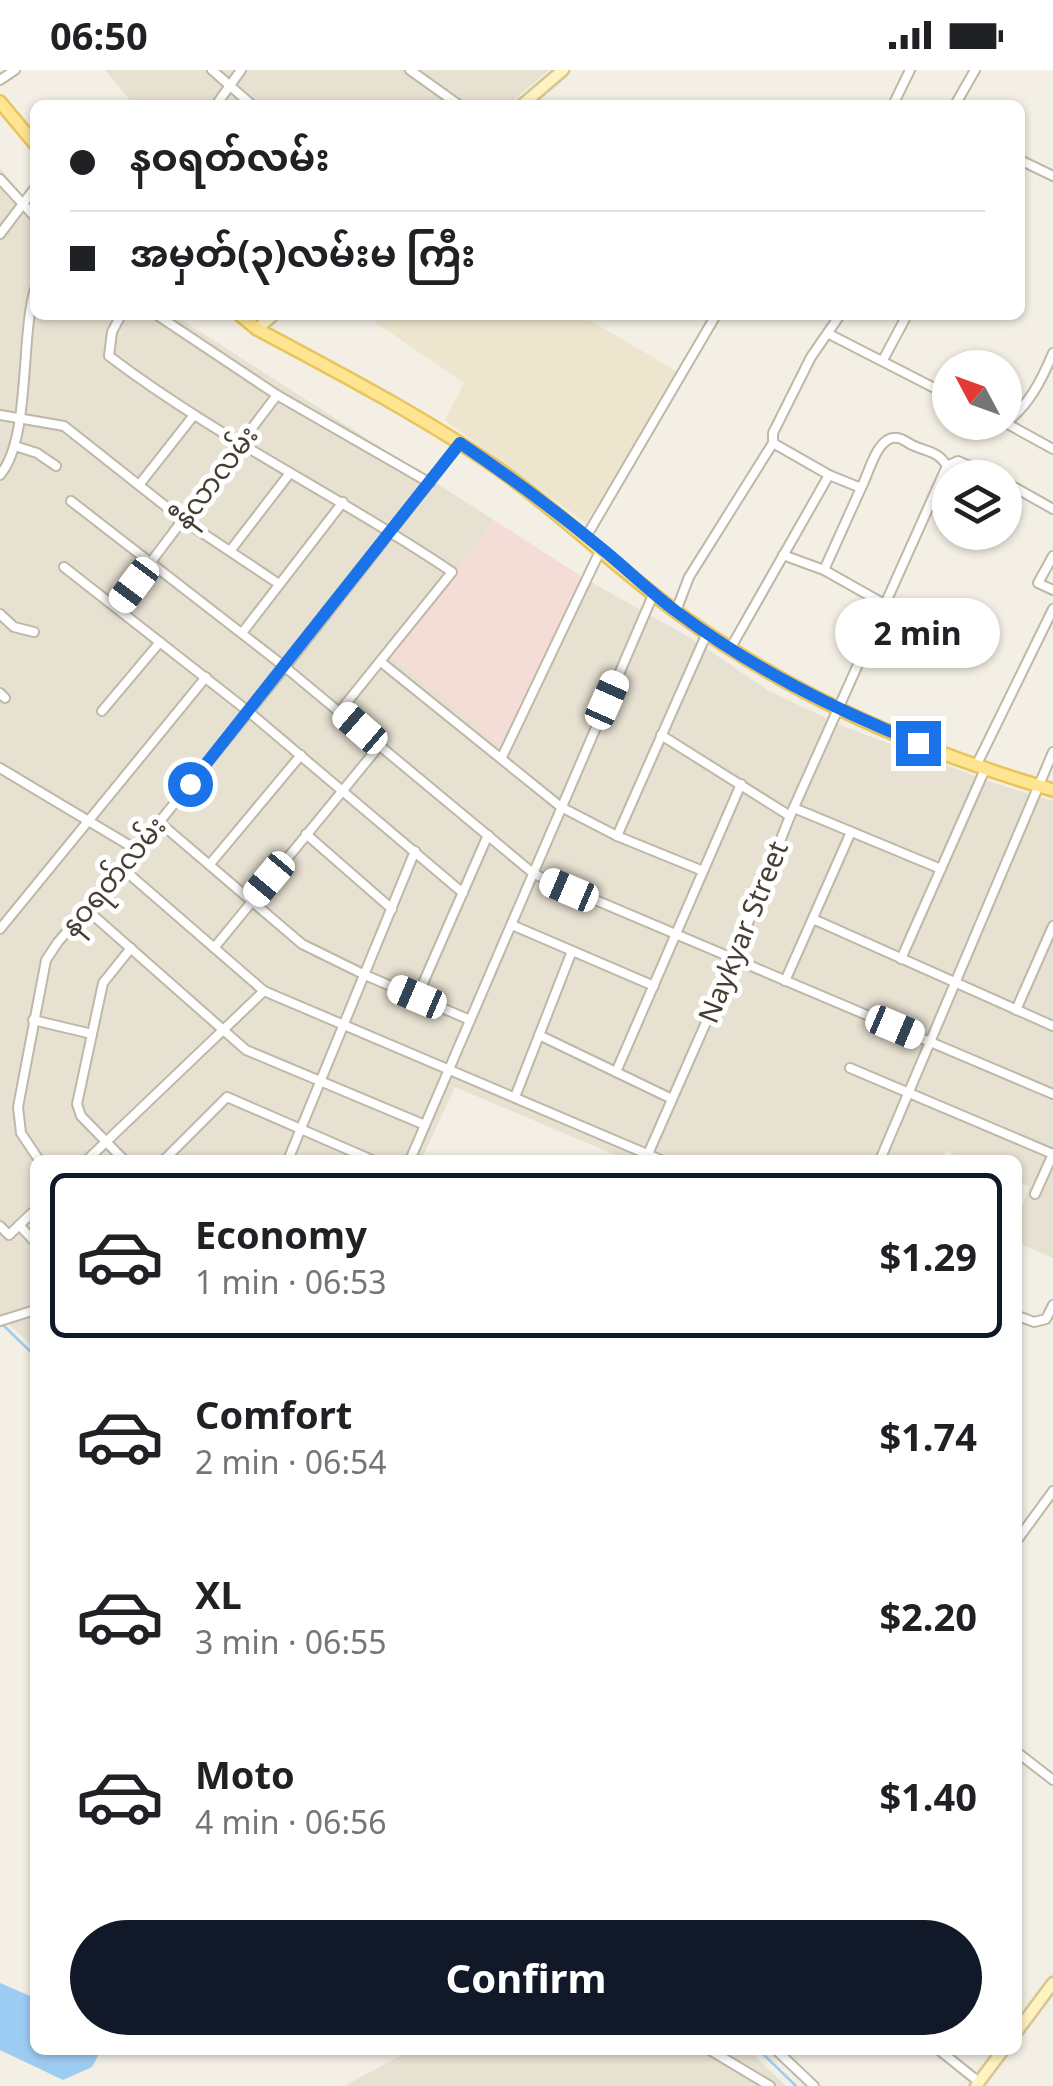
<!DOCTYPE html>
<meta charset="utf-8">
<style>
:root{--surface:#fff;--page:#f2f2f2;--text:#202124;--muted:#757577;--line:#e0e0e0;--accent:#111827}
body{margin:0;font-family:"Noto Sans","Noto Sans Myanmar",sans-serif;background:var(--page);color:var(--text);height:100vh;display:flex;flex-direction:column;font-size:38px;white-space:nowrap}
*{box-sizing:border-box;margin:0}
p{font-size:32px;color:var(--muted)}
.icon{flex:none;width:55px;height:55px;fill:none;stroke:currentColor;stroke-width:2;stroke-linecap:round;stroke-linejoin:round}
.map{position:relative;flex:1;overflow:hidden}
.sheet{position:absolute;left:30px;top:1085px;width:992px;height:900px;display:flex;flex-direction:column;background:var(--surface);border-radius:15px;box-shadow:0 2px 8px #0004}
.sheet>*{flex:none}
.guide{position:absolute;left:30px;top:30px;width:995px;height:220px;border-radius:15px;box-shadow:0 2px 8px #0004;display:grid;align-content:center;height:220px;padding:0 40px;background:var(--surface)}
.needle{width:65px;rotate:311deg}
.buttons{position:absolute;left:932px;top:280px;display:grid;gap:20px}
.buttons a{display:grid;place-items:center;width:90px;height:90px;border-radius:50%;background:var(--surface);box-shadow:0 2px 8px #0004;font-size:50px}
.end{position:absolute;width:45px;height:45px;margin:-22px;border:12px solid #1a73e8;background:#fff;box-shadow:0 0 0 5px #fff}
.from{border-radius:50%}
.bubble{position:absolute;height:70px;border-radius:35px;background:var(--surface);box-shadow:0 2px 8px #0004;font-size:32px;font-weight:700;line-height:70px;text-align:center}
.car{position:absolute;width:30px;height:60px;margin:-30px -15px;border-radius:12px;box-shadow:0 0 8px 2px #0007;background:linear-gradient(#fff 24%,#345 0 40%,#fff 0 76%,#345 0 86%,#fff 0)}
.guide b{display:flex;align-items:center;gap:35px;height:95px;font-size:38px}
.guide b+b{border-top:2px solid var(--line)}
.guide i{width:25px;height:25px;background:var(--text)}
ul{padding:18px 0 0;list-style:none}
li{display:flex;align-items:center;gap:30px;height:165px;margin:0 20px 15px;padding:0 20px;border:5px solid transparent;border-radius:15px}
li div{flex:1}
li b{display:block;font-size:38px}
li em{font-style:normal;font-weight:700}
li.on{border-color:var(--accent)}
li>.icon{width:90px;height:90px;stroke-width:1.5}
.cta{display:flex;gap:20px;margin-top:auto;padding:20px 40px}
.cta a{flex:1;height:115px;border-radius:60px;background:var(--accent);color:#fff;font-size:40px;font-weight:700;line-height:115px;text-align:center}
.status{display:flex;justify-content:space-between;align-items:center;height:70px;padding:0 50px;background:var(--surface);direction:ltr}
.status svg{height:28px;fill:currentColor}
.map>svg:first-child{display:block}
</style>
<div class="status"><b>06:50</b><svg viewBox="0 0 49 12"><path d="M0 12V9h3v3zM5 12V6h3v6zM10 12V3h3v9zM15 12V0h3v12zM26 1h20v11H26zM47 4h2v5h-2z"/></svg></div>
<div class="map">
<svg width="1053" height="2016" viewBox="0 0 1053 2016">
<rect width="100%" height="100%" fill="#f3efe4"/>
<g fill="#e7e1d2">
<polygon points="105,0 549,0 508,35 134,35"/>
<polygon points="0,98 35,140 35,245 174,245 494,450 392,587 502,676 582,507 694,570 769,621 845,657 991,712 1053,731 1053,1188 1018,1173 1018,1147 1029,1117 1018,1111 1018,1090 967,1090 946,1081 941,1090 627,1090 455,1017 421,1090 35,1090 35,1279 0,1246"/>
<polygon points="411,1980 749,1980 786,2016 344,2016"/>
</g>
<polygon fill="#ede5cd" points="380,245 581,245 681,304 586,453 445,350 464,313 375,252"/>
<polygon fill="#f4dcd7" points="494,450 582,507 501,677 392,587"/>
<polygon fill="#9dccf3" points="0,1913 35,1928 35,1980 101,1980 92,1997 63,2010 0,1980"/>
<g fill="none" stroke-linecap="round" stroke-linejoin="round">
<g stroke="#9dccf3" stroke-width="2.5">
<polyline points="1,1253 35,1286"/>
<polyline points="759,1980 796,2016"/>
</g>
<defs>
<g id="street">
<polyline points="212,0 252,35"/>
<polyline points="410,0 459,35"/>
<polyline points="0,10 15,0"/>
<polyline points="216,35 241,0"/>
<polyline points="893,35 910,0"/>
<polyline points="955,35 975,0"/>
<polyline points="1020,90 1053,106"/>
<polyline points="0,109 35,147"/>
<polyline points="0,164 35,118"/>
<path d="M121,245L112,262L109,286C217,368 340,426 452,502L340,641"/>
<polyline points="157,245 277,325 430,413"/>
<polyline points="829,264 950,326"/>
<polyline points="883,290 907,245"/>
<polyline points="0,345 64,356 183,450 279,514"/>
<polyline points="1004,352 1053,379"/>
<path d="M1005,353C1029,336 1042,309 1053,283"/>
<path d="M773,373L829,405L861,418C869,404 877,364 898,368C901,368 910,374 912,375C927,382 938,381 947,396"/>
<polyline points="15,376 37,383 56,396"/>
<polyline points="947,396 958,391 997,408"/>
<path d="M0,405C31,368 20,268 35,219"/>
<polyline points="1005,412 1053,439"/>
<polyline points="139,415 194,345"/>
<polyline points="71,431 285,597 534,804 1053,1024"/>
<polyline points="586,467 716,245"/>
<polyline points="230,481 290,403"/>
<polyline points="783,485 824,500 886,535"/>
<polyline points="1053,486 1038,513 1053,520"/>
<polyline points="64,497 249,642 463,823"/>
<polyline points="824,500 861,418"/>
<polyline points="117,537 277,325"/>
<polyline points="676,541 689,507 773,373 773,363 811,287 840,245"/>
<polyline points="0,544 14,557 34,562"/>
<polyline points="242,563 343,432"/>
<polyline points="730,579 829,405"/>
<polyline points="381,592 561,737 617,766 703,801"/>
<polyline points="0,623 5,628"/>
<polyline points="102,641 160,572"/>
<polyline points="661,665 790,746"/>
<polyline points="502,687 601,479"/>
<polyline points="977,694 1053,539"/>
<polyline points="0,698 137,780"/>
<polyline points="794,738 941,799"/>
<polyline points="159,752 302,874 365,905 470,950"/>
<polyline points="306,764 392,839"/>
<polyline points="617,766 707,563"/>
<polyline points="210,794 301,685"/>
<polyline points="122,798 264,921 661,1090"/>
<polyline points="86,839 246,980 425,1055"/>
<polyline points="813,849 1053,956"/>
<polyline points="512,855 654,916"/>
<polyline points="0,859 206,607"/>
<polyline points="214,878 380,675"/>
<polyline points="901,889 986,697"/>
<polyline points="785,911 851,762"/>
<polyline points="417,927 488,765"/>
<polyline points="1016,940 1053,856"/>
<polyline points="33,950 92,964"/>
<polyline points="539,965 672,1029"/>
<polyline points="850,998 1053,1084"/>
<polyline points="616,1002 741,714"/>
<polyline points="515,1027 572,881"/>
<polyline points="648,1084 734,889 790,746 947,396"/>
<polyline points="39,1090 21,1063 18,1037 46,890 58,872 122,798 285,597 460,373"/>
<polyline points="87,1090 264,921"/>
<polyline points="124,1090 81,1046 77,1034 103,913 131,878"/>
<polyline points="164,1090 227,1027 372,1090"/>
<polyline points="288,1090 415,781"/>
<polyline points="410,1090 653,525"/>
<polyline points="880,1090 1053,682"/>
<polyline points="1035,1124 1053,1084"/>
<polyline points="19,1155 35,1172"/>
<polyline points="0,1156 9,1165 35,1140"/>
<polyline points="1018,1246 1034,1252 1046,1249 1053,1235"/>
<polyline points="0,1251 35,1240"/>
<polyline points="1018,1469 1053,1421"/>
<polyline points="1018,1683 1053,1710"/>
<polyline points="710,1980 770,2016"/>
<polyline points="776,1980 814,2016"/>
<polyline points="939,1980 979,2012"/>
</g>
<g id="secondary">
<polyline points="522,35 563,0"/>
<polyline points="257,259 273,245"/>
<polyline points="1018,1960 1053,1913"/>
<polyline points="976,2016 1003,1980"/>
</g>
<g id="primary">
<polyline points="0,32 35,74"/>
<path d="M240,245L257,259C339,303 424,347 500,400C562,444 616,498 678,543C790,625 919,681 1053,720"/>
</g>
</defs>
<use href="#street" stroke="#bfb7a7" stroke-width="12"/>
<use href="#secondary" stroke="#d5c692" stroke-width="15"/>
<use href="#primary" stroke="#e9c45d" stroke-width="16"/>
<use href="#street" stroke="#fff" stroke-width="8"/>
<use href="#secondary" stroke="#fff3c2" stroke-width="10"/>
<use href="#primary" stroke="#ffe491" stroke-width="11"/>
</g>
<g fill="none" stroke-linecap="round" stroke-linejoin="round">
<path stroke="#1a73e8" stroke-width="12" d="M190,714L460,373C509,406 556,441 601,478C627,499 651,523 677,542C752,598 832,638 918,673"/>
</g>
<g text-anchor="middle" stroke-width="10" stroke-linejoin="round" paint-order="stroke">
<g font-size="28" fill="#453f34" stroke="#fff">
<text transform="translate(215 407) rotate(-53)" y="10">နီလာလမ်း</text>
<text transform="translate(113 806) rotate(-50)" y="10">နဝရတ်လမ်း</text>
<text transform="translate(743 862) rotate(-68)" y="10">Naykyar Street</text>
</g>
</g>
</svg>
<div class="buttons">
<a><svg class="needle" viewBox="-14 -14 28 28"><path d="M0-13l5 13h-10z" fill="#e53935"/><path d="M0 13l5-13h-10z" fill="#757577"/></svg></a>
<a><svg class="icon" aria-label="layers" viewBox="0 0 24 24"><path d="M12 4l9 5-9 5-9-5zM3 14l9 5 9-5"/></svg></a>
</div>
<i class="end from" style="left:190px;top:714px"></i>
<i class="end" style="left:918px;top:673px"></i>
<div class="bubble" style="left:835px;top:528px;width:165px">2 min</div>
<i class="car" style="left:134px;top:515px;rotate:217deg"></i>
<i class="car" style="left:607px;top:630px;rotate:24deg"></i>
<i class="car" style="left:360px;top:658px;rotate:311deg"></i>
<i class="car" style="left:269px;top:809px;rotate:220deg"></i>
<i class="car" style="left:569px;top:820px;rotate:293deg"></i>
<i class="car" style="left:417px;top:927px;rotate:293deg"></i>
<i class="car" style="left:895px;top:957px;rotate:113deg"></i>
<div class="guide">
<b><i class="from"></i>နဝရတ်လမ်း</b>
<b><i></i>အမှတ်(၃)လမ်းမ ကြီး</b>
</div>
<section class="sheet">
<ul>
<li class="on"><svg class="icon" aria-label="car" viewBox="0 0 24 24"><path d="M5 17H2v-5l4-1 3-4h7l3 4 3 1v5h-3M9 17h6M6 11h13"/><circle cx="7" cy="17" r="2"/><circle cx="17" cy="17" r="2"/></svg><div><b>Economy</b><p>1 min · 06:53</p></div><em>$1.29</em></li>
<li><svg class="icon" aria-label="car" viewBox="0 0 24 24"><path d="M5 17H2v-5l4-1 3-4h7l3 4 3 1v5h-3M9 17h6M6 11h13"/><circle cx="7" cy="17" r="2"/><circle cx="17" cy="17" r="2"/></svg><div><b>Comfort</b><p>2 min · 06:54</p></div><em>$1.74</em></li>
<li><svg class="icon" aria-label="car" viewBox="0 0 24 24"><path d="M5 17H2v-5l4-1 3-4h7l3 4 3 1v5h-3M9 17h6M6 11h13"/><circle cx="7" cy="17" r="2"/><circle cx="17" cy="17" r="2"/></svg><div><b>XL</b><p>3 min · 06:55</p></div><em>$2.20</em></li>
<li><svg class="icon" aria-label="car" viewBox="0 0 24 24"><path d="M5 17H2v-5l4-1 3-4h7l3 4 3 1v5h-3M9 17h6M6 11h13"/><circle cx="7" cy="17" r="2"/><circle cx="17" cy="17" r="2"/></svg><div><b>Moto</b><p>4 min · 06:56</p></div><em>$1.40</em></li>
</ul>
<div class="cta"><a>Confirm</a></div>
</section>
</div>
